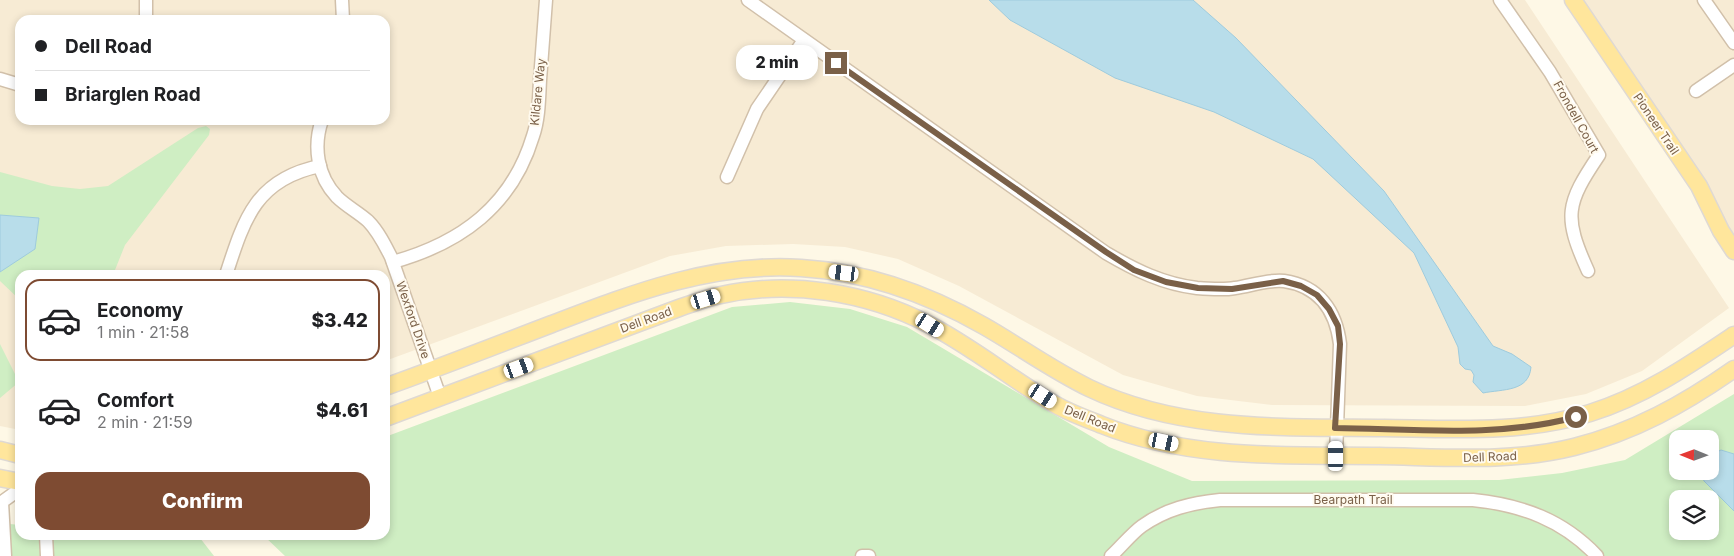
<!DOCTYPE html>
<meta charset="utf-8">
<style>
:root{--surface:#fff;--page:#f2f2f2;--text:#202124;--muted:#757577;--line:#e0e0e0;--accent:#7e4b32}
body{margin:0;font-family:Inter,sans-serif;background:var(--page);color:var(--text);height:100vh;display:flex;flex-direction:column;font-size:19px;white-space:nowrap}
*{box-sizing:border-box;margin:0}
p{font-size:16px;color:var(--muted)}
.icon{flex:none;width:28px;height:28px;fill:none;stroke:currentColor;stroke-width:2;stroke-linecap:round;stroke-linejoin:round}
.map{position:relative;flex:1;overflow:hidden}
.side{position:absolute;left:15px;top:270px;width:375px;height:270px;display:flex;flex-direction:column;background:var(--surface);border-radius:15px;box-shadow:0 2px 8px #0003}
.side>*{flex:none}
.guide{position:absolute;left:15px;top:15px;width:375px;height:110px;border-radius:15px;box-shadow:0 2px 8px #0003;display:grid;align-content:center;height:110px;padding:0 20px;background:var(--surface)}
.needle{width:32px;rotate:271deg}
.fabs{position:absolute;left:1669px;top:430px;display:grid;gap:10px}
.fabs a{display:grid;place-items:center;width:50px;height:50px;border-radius:10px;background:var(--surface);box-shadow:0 2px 8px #0003;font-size:25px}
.end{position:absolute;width:22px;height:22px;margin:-11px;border:6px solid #7a6048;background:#fff;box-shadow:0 0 0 2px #fff}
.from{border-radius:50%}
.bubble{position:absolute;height:35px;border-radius:15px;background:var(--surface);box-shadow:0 2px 8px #0003;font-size:16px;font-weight:800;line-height:35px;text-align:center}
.car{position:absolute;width:15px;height:30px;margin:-15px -8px;border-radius:6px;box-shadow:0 0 4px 1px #0007;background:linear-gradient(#fff 24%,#345 0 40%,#fff 0 76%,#345 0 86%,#fff 0)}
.guide b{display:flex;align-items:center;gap:18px;height:48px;font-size:19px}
.guide b+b{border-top:1px solid var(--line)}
.guide i{width:12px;height:12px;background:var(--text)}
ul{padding:9px 0 0;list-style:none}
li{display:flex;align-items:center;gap:15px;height:82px;margin:0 10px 8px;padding:0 10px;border:2px solid transparent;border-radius:15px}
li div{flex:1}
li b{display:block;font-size:19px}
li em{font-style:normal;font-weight:800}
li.selected{border-color:var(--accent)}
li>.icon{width:45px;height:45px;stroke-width:1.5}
.cta{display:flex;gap:10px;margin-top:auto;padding:10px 20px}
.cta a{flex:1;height:58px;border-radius:15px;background:var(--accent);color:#fff;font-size:20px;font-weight:800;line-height:58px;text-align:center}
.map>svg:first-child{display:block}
</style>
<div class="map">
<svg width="1734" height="556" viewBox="0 0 1734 556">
<rect width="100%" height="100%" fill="#fef8e6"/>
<g fill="#f7ebd4" fill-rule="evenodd">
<path d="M0,0H1525L1729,308L1642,371L1586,394L1525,406L1272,405L1197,396L1123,375L959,286L898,259L845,247L793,244L726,246L670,256L385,361V275H20V430L0,426ZM20,20H385V120H20Z"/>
<polygon points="1573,0 1734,0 1734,238"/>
</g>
<g fill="#cfeec3" fill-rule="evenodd">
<polygon points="206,126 210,129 209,135 125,245 113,275 20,275 20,300 0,281 0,172 52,186 80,189 108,186 198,128"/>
<path d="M790,302L850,309L907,327L1109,447L1192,481L1499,480L1562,473L1625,460L1734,394V556H285L263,535H385V437L732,307ZM1678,439H1710V471H1678ZM1678,499H1710V531H1678Z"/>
<polygon points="0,344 19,382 0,398"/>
<polygon points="0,523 20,525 20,535 59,535 68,537 70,535 193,535 200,538 214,556 0,556"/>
</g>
<g fill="#b8ddea" stroke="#9ecbdd">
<path d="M989,0H1193L1236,38L1384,191L1493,346L1512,354L1531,367C1529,392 1503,389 1483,393L1473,382L1474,375L1471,370L1465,369L1460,364L1458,347L1414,253L1313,159L1214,112L1115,78L1010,20Z"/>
<polygon points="0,215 39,218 35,249 0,272"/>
<polygon points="1721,450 1734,454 1734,511 1704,481 1700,471 1710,471 1710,455"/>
</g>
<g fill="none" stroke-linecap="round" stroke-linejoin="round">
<defs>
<g id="minor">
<polyline points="146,0 146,20"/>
<polyline points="342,0 343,20"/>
<path d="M748,0L1106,253C1135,270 1163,284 1197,288C1209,289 1224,290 1235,288C1250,286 1269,279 1284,281C1319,286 1336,311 1340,344L1336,455"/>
<path d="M1500,0L1550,72L1599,155C1566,204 1563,216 1588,271"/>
<polyline points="1704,0 1734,43"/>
<polyline points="0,79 20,85"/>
<polyline points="1696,91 1734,65"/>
<path d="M322,120C313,146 317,176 337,197C346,206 358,212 368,221C378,231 385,245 391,257L440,397"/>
<polyline points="727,177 757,109 804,40"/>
<path d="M393,262C461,243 512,206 533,136C539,119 539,98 540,80C542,53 544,27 546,0"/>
<path d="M226,275C244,219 256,179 320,166"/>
<polyline points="46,535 47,556"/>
<polyline points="5,556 2,502 20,489"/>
<polyline points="862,556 869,556"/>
<path d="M1111,556C1121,547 1131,534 1142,526C1166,509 1191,503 1220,500H1473C1522,505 1563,520 1597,556"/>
</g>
<g id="major">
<polyline points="1573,0 1699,186 1721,231 1734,251"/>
<path d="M385,387C441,367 497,345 552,324C633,293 713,262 801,268C866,272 928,294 984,326C1019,346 1052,370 1089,388C1181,432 1285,427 1384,428C1454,429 1523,434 1590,413C1644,396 1688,366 1734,335"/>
<path d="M385,418L679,308C693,303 707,298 721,295C790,280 866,292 928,324C973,347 1012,380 1056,405C1070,413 1087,419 1102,425C1190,460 1286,455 1379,456C1444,457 1510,463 1574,447C1634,432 1684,404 1734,369"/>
<polyline points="0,450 20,455"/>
<polyline points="0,478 20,482"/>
</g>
</defs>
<use href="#minor" stroke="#d1c0aa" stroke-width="15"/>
<use href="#major" stroke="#dfd9d3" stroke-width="19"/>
<use href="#minor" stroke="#fff" stroke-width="12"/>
<use href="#major" stroke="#ffe69c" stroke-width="16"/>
</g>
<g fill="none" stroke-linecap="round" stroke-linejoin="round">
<path stroke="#7a6048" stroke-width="6" d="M836,63L1106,252L1134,270L1166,282L1198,288L1232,289L1283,281L1301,286L1317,295L1329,309L1338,326L1340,344L1335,428C1415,429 1498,438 1576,417"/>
</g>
<g text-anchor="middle" stroke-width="4" stroke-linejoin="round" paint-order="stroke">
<g font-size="12" fill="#7a6048" stroke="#fffaee">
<text transform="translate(538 92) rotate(-84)" y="4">Kildare Way</text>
<text transform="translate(1576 117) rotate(61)" y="4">Frondell Court</text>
<text transform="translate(1656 124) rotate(56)" y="4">Pioneer Trail</text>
<text transform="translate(413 320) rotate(71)" y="4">Wexford Drive</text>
<text transform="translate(646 320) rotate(-20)" y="4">Dell Road</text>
<text transform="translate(1090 419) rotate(22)" y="4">Dell Road</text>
<text transform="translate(1490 457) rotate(-2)" y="4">Dell Road</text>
<text x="1353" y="504">Bearpath Trail</text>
</g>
</g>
</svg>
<div class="fabs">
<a><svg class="needle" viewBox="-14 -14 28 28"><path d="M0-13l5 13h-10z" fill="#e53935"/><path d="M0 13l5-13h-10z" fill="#757577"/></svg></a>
<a><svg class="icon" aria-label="layers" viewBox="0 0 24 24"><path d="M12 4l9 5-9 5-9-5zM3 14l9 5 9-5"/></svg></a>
</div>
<i class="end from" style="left:1576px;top:417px"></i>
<i class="end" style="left:836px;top:63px"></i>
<div class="bubble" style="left:736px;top:45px;width:82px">2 min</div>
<i class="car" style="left:844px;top:273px;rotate:277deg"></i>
<i class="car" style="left:706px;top:299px;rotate:73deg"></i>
<i class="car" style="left:930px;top:325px;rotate:122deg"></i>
<i class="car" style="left:519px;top:368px;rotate:70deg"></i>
<i class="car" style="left:1043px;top:396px;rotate:123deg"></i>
<i class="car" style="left:1164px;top:442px;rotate:102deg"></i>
<i class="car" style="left:1336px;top:456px;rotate:0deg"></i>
<div class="guide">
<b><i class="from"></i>Dell Road</b>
<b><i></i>Briarglen Road</b>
</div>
<section class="side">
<ul>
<li class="selected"><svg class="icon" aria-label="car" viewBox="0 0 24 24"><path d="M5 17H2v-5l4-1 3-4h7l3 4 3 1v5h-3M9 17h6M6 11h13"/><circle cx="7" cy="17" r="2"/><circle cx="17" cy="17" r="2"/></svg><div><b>Economy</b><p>1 min · 21:58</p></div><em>$3.42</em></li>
<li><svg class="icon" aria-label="car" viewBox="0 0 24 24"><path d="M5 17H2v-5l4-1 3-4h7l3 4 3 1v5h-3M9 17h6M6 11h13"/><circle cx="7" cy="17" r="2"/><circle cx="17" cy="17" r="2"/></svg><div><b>Comfort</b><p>2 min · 21:59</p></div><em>$4.61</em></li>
</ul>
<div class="cta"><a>Confirm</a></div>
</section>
</div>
